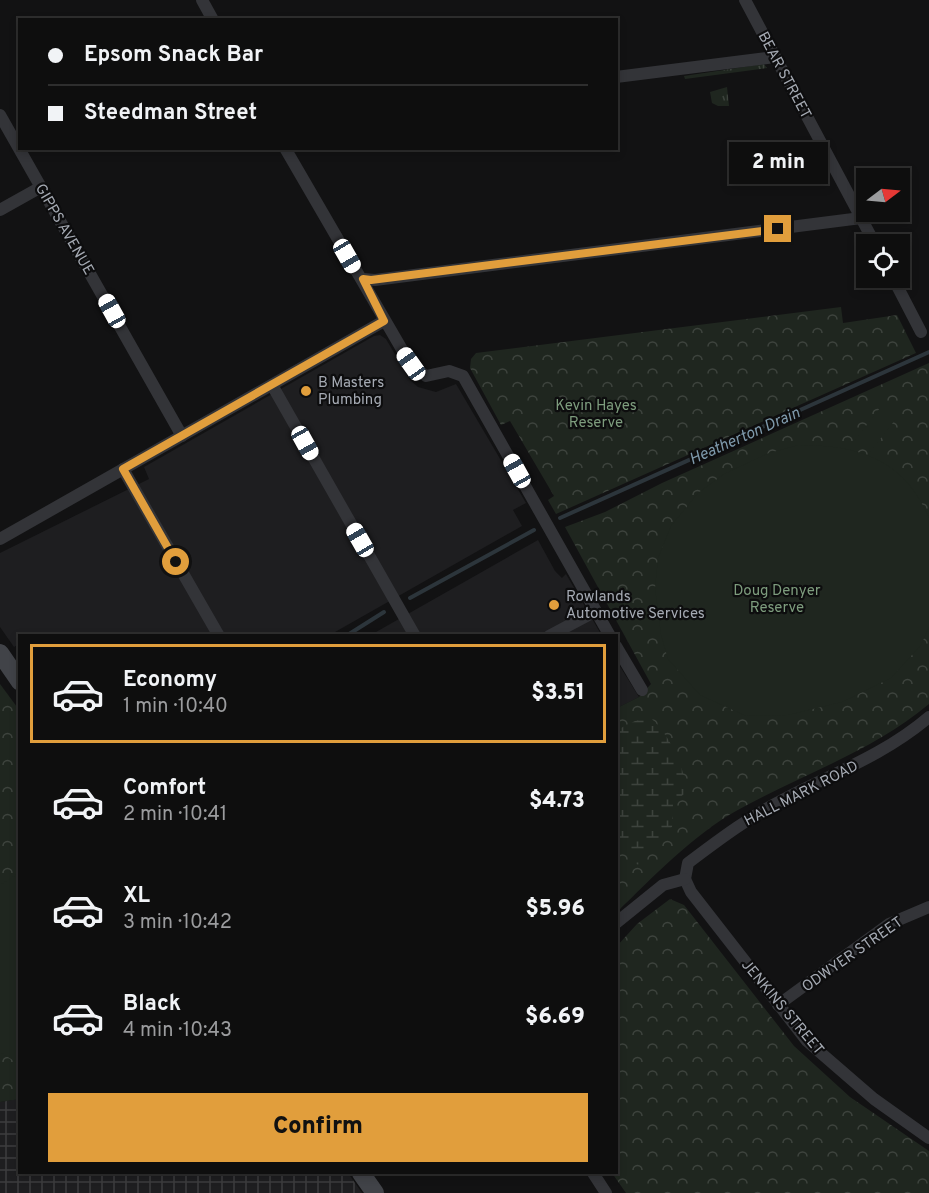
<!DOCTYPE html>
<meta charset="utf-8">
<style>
:root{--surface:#0e0e0e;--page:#171717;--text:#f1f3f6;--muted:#9b9c9e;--line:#2e2e2e;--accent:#e19e3c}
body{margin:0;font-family:Overpass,sans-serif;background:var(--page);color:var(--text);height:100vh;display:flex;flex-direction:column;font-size:22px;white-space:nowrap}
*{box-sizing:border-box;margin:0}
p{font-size:20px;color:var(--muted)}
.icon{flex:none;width:33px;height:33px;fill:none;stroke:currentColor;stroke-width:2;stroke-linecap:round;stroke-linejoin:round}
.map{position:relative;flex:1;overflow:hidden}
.side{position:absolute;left:18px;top:634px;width:600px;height:540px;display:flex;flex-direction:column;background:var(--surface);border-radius:0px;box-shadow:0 3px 9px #0003,0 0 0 2px var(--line)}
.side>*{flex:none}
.hud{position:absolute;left:18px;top:18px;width:600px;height:132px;border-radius:0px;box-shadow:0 3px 9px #0003,0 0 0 2px var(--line);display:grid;align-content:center;height:132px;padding:0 30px;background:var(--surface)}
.needle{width:39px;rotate:74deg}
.buttons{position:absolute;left:856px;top:168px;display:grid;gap:12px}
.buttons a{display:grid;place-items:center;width:54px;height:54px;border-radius:0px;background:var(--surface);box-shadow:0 3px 9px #0003,0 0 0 2px var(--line);font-size:30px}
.end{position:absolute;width:27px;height:27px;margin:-14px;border:8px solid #e19e3c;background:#111;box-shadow:0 0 0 3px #111}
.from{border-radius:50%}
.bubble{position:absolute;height:42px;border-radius:0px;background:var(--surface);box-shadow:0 3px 9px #0003,0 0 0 2px var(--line);font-size:20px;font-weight:800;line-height:42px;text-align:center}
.car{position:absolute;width:18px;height:36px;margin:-18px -9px;border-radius:8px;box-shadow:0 0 4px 2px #0007;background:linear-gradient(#fff 24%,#345 0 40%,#fff 0 76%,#345 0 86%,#fff 0)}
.hud b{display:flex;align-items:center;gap:21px;height:57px;font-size:22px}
.hud b+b{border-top:2px solid var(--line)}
.hud i{width:15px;height:15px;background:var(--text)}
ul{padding:10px 0 0;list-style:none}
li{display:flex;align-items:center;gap:18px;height:99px;margin:0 12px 9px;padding:0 18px;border:3px solid transparent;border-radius:0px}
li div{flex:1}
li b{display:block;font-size:22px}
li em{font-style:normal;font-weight:800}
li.active{border-color:var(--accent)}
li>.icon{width:54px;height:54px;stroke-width:1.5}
.action{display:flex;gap:12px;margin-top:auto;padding:12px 30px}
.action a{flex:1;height:69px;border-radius:0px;background:var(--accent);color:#111;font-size:24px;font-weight:800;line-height:69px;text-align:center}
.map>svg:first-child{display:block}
</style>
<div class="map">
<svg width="929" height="1193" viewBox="0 0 929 1193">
<defs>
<pattern id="industrial-grid" width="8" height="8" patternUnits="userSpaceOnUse" patternTransform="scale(1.5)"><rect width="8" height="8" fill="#1e1e20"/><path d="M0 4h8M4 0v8" fill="none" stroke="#3c3c3e"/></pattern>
<pattern id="grass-tufts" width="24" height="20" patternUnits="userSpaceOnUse" patternTransform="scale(1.5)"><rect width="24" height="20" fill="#1f261f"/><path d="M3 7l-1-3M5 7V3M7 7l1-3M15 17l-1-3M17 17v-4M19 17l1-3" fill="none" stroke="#3d433d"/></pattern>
<pattern id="forest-crowns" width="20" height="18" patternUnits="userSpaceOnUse" patternTransform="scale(1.5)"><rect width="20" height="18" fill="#1f261f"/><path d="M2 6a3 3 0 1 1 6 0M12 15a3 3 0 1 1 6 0" fill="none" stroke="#3d433d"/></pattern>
<pattern id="wetland-marsh" width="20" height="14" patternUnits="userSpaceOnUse" patternTransform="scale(1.5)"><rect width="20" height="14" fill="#1f261f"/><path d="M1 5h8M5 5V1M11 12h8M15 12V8" fill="none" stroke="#3d433d"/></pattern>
</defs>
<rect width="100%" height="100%" fill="#121213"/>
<g fill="#1e1e20">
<polygon points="380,335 386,339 410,380 418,387 436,392 456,384 526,503 513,510 522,526 328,636 20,636 19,644 14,647 0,627 0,553 149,479 144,467 374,336"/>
<polygon points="538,540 555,571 562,578 566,574 602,636 369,636"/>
<polygon points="616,660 639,697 617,708 616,708"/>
</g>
<polygon fill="url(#industrial-grid)" points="19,1099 20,1173 348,1173 362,1193 0,1193 0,1102"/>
<g fill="url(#grass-tufts)">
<polygon points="764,64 767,68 685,79 684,76"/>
<polygon points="727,87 729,106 718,106 712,103 710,92"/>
</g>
<g fill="url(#forest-crowns)">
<polygon points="841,307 843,323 897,315 916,353 556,514 548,500 554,496 510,421 501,425 470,368 471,359 476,353"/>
<path d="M929,363V704C872,752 800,775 736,811C692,836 653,877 617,912V708L639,697L651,684L565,527L605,512L662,483Z"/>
<polygon points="0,684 20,711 20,1099 0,1102"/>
<polygon points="670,899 684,905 794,1046 850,1097 929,1151 929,1193 626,1193 612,1173 616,1173 617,946 637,924"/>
</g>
<path fill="url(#wetland-marsh)" d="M651,718C669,735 685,766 686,792L673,804L672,827L651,845L641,865L630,863L631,849L617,835V730L635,721Z"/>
<g fill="#1f261f">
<polygon points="880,408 895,420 870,452 855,440"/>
<path d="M799,445C858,445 904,459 929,518V627L921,645L891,678L842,702L788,715L746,716L700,695L668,659L661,635L655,588L658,558L671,526L698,493L724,474L769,453Z"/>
<polygon points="19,873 19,1064 0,1052 0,885"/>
</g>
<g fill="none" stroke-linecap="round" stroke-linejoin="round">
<g stroke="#2c353b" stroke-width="4">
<polyline points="560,518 929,352"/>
<polyline points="410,598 534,530"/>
<polyline points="346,636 384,612"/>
</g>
<g stroke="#333438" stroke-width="12">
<polyline points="202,0 213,20"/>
<polyline points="745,0 875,244"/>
<polyline points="616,77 775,57"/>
<polyline points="0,115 182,436"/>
<polyline points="285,148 411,365 426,376 449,371 463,376 610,636"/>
<polyline points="0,210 41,187"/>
<polyline points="893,278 921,332"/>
<polyline points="363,279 375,280 861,218"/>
<polyline points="272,385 415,636"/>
<polyline points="123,469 219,636"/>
<polyline points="0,539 384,321"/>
<polyline points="549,636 596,611"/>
<polyline points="616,646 642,690"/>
<polyline points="685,879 691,892 807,1041 874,1099 929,1138"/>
<path d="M685,879L688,863C721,838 752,815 788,797C837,772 887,753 929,717"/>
<polyline points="616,923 663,885 685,879"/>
<polyline points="778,1005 889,924 929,907"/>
<polyline points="593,1173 606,1193"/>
</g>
<g stroke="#414348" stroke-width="18">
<polyline points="0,653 20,682"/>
<polyline points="361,1173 375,1193"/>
</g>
</g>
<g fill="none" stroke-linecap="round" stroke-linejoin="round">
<polyline stroke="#e19e3c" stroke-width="8" points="176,562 123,469 384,321 363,279 371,280 778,229"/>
</g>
<g fill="#e19e3c" stroke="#0d0d0e" stroke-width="2">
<circle cx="306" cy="391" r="6"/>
<circle cx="554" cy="605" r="6"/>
</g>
<g text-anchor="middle" stroke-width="4.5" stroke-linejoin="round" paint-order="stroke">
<g font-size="15" fill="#a5aab3" stroke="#0d0d0e">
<text transform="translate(785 75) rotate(62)" y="5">BEAR STREET</text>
<text transform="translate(65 229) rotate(60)" y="5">GIPPS AVENUE</text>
<text transform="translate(801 793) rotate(-27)" y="5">HALL MARK ROAD</text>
<text transform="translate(852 954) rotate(-35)" y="5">ODWYER STREET</text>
<text transform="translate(783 1007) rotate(50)" y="5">JENKINS STREET</text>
</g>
<g font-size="15" fill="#a5aab3" stroke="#0d0d0e" text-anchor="start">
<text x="318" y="387">B Masters<tspan x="318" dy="17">Plumbing</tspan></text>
<text x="566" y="601">Rowlands<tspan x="566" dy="17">Automotive Services</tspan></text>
</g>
<g font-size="15" fill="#7d9c7d" stroke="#0d0d0e">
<text x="596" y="410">Kevin Hayes<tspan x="596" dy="17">Reserve</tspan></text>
<text x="777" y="595">Doug Denyer<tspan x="777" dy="17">Reserve</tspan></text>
</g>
<g font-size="16" font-style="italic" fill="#7e99ab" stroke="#0d0d0e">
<text transform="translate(744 435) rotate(-24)" y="6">Heatherton Drain</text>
</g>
</g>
</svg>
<div class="buttons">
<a><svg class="needle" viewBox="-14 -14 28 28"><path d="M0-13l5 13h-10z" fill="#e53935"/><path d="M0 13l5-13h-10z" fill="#9b9c9e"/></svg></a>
<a><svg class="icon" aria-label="locate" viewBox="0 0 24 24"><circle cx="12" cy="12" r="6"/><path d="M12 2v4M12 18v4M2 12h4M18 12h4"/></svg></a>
</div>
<i class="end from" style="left:176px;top:562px"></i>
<i class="end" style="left:778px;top:229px"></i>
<div class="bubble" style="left:729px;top:142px;width:99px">2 min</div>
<i class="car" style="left:347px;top:256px;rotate:150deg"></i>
<i class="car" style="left:112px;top:311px;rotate:331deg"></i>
<i class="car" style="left:411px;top:364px;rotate:325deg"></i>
<i class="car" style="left:305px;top:443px;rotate:151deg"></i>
<i class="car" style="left:517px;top:471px;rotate:331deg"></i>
<i class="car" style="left:360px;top:540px;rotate:330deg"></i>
<div class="hud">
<b><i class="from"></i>Epsom Snack Bar</b>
<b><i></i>Steedman Street</b>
</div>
<section class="side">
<ul>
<li class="active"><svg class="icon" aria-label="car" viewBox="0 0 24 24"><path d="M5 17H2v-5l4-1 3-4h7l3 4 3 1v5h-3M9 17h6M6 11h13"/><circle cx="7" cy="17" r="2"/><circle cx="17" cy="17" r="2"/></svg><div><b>Economy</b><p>1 min · 10:40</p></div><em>$3.51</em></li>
<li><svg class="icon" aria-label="car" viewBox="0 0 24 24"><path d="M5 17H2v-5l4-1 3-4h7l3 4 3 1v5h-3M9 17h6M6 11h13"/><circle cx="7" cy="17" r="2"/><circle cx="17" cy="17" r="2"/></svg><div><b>Comfort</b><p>2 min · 10:41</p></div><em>$4.73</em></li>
<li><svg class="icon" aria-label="car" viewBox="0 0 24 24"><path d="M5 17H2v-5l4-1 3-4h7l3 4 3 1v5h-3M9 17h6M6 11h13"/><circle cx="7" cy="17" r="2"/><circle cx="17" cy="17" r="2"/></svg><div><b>XL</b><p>3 min · 10:42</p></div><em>$5.96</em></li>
<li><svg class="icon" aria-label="car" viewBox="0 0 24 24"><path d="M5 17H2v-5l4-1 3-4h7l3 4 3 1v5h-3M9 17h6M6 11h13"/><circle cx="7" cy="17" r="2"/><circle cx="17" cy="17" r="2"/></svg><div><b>Black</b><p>4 min · 10:43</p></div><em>$6.69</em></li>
</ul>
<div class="action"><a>Confirm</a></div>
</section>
</div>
